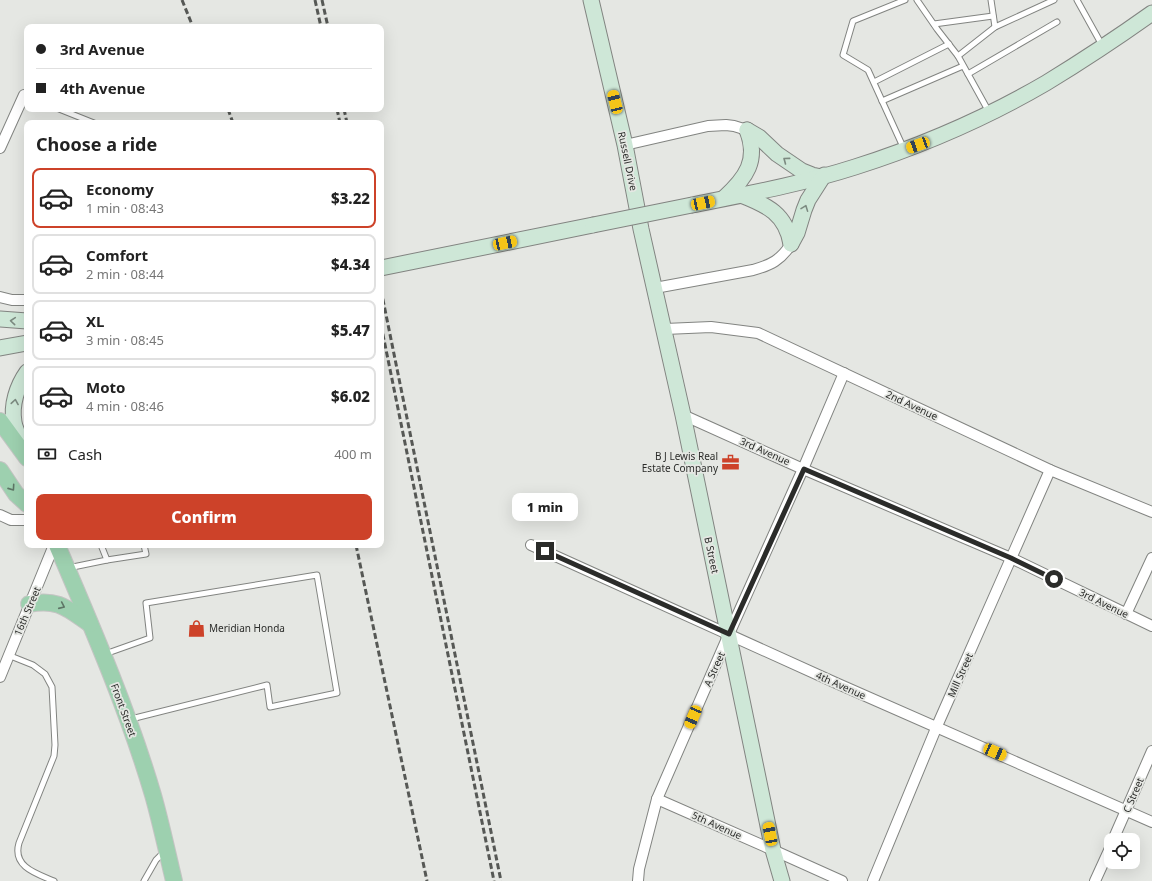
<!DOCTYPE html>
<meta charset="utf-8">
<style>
:root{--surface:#fff;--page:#f2f2f2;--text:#222;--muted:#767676;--line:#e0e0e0;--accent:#cd4229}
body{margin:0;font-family:"Noto Sans",sans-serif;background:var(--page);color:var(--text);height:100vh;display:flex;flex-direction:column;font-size:15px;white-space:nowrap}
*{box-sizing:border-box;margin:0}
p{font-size:13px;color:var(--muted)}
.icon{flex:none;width:22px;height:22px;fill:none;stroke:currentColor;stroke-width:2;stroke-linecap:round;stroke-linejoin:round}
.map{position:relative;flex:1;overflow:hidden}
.sheet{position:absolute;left:24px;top:120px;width:360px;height:428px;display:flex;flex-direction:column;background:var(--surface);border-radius:8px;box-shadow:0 4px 16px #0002}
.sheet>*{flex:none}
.guide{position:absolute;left:24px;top:24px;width:360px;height:88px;border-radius:8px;box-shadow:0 4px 16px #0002;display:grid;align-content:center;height:88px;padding:0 12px;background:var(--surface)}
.buttons{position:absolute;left:1104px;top:833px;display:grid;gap:8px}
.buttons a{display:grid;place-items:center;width:36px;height:36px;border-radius:8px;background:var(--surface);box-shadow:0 4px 16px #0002;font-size:20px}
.end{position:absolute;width:18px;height:18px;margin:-9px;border:5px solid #2b2c2a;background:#fff;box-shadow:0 0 0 2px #fff}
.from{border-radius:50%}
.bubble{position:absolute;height:28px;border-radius:8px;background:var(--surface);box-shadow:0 4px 16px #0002;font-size:13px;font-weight:800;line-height:28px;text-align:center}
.car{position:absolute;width:12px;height:24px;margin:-12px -6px;border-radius:5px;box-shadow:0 0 3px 1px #0007;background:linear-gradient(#f5c518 24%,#345 0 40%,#f5c518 0 76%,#345 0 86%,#f5c518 0)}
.guide b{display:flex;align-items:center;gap:14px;height:38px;font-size:15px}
.guide b+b{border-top:1px solid var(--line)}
.guide i{width:10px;height:10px;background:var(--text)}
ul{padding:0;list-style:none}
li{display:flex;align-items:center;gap:12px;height:60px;margin:0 8px 6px;padding:0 4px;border:2px solid var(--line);border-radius:8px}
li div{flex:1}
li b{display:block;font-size:15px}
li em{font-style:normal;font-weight:800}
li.selected{border-color:var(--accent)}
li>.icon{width:36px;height:36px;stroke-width:1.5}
h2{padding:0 12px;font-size:18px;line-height:48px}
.pay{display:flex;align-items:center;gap:10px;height:44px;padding:0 12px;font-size:15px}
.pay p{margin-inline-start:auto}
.button{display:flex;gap:8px;margin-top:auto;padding:8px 12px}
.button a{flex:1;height:46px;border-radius:8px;background:var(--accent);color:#fff;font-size:16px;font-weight:800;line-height:46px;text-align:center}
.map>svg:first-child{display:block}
</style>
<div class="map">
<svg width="1152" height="881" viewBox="0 0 1152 881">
<rect width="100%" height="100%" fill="#e5e7e3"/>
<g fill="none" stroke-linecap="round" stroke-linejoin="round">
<defs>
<g id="lane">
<polyline points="917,0 937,29 958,56 989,112"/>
<polyline points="991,0 995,27"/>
<polyline points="1077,0 1102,45"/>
<polyline points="934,24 993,16"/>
<polyline points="958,56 995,27 1054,0"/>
<polyline points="968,74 1057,22"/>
<polyline points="874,82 949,44"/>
<polyline points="882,101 963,66"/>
<polyline points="59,109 94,123"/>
<polyline points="904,149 868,70 843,55 853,21 905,0"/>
<polyline points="107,560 146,554 144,545"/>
<polyline points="68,568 107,560 101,545"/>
<polyline points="105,654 150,638 146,603 317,575 337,693 270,707 267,685 131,719"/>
<path d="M8,655L33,665L45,674L52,687L55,745L54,756L19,843C12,867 37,874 54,881"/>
<polyline points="144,881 156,860 165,851"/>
</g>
<g id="street">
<polyline points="625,145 708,126 726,125 734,126 747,130"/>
<polyline points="0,148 24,95"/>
<path d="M655,288L753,270C771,265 781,260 791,244"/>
<polyline points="0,297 12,300 27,300"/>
<polyline points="665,329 711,327 758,333 1050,470 1152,512"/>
<polyline points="683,415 803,469 1011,558 1152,626"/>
<polyline points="0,515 11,520 27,520"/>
<polyline points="531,545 836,683 1152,822"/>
<polyline points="1126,614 1152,558"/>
<polyline points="0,677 54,545"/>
<polyline points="657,799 773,850 842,881"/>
<polyline points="1113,840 1152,751"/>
<polyline points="638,881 639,869 657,799 729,634 803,469 844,373"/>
<polyline points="873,881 937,726 1050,470"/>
<polyline points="1095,881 1111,846"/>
</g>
<g id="secondary">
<polyline points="591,0 625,145 641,229 683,415 773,850 782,881"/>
<polyline points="747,130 759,137 777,154 802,171 812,175 821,177"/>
<path d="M741,195C767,205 786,214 791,244"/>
<path d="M724,198C746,178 759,160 747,130"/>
<path d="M692,205C747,194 802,184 855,167C921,146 986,118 1046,83C1082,61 1117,38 1152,13"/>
<polyline points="791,244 797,233 804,210 808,200 824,175"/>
<polyline points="381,268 593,225"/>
<polyline points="0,319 27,321"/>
<polyline points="0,348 27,343"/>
<path d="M27,451C23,443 15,431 14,422C11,405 17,386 27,372"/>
</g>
<g id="primary">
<polyline points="0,421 27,458"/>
<polyline points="0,470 16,494 27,504"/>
<path d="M57,545C92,627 128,710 153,795C161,823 167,852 174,881"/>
<path d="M29,604C58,598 68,609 90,624"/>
</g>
</defs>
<use href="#lane" stroke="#828481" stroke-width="7"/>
<use href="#street" stroke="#828481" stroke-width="12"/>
<use href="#secondary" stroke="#828481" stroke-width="17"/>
<use href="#primary" stroke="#c4c4c3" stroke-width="18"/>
<use href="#lane" stroke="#fff" stroke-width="5"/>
<use href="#street" stroke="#fff" stroke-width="10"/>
<use href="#secondary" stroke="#cee7d7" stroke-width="15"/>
<use href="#primary" stroke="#9dd0af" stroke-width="16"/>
<g stroke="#565855" stroke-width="3" stroke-dasharray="6 3" stroke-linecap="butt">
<polyline points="182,0 193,27"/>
<polyline points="315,0 321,27"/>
<polyline points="322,0 328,27"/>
<polyline points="228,109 233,123"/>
<polyline points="337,109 340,123"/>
<polyline points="344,109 347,123"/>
<polyline points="381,290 501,881"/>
<polyline points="381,325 494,881"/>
<polyline points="356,545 427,881"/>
</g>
<defs>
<polyline id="secondary-bridge" points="593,225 692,205"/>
</defs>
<use href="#secondary-bridge" stroke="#828481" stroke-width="17" stroke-linecap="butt"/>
<use href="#secondary-bridge" stroke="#cee7d7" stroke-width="15"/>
</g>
<defs><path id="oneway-chevron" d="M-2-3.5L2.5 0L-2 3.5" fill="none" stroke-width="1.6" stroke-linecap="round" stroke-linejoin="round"/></defs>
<g stroke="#7c8a80">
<use href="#oneway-chevron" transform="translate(786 160) rotate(-143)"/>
<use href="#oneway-chevron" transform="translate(805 208) rotate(-69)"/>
<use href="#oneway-chevron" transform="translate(13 321) rotate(-175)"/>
<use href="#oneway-chevron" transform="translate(15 402) rotate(-81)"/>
</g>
<g stroke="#5e7666">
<use href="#oneway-chevron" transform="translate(12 488) rotate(55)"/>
<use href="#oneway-chevron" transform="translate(62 606) rotate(24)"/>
</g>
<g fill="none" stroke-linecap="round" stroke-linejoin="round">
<polyline stroke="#2b2c2a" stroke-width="5" points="545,551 729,634 804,469 1011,558 1054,579"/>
</g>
<defs>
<symbol id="office-bare" viewBox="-9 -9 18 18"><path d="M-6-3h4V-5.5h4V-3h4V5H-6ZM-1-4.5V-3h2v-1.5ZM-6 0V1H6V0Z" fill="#cd4229" stroke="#e5e7e3" stroke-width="2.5" paint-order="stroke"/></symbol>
<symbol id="shop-bare" viewBox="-9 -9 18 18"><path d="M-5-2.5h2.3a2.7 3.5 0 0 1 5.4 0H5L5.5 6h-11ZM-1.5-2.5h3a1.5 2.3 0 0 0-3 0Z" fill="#cd4229" stroke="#e5e7e3" stroke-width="2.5" paint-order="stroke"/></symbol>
</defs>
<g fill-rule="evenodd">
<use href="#office-bare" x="718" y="450" width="25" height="25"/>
<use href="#shop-bare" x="184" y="616" width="25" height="25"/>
</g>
<g text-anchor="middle" stroke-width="3.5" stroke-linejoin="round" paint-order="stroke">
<g font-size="10" fill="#2b2c2a" stroke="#e5e7e3">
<text transform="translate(628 161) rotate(78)" y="4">Russell Drive</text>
<text transform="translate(912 405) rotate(25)" y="4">2nd Avenue</text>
<text transform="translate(765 451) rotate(24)" y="4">3rd Avenue</text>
<text transform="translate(712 555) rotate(78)" y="4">B Street</text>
<text transform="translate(1104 603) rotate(26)" y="4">3rd Avenue</text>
<text transform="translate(27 611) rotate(-67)" y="4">16th Street</text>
<text transform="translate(714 669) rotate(-66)" y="4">A Street</text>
<text transform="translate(960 675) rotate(-66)" y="4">Mill Street</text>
<text transform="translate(841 685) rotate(24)" y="4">4th Avenue</text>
<text transform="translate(124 710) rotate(70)" y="4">Front Street</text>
<text transform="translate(1133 795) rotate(-67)" y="4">C Street</text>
<text transform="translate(717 825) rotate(24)" y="4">5th Avenue</text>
</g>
<g font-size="10" fill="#2b2c2a" stroke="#e5e7e3" text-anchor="end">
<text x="718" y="460">B J Lewis Real<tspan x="718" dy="12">Estate Company</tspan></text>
<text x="209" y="632" text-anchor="start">Meridian Honda</text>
</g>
</g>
</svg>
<div class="buttons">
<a><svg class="icon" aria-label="locate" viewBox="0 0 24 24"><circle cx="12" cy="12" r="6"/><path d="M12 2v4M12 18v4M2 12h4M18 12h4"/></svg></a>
</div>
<i class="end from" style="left:1054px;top:579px"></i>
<i class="end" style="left:545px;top:551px"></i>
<div class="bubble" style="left:512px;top:493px;width:66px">1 min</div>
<i class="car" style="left:615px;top:102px;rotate:346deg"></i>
<i class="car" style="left:918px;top:145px;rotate:250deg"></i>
<i class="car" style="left:703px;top:203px;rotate:78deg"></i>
<i class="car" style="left:505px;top:243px;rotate:78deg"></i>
<i class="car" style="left:693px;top:717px;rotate:203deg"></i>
<i class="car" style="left:995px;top:752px;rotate:114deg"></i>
<i class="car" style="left:770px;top:834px;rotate:349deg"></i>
<div class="guide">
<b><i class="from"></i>3rd Avenue</b>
<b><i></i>4th Avenue</b>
</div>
<section class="sheet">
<h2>Choose a ride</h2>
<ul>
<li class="selected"><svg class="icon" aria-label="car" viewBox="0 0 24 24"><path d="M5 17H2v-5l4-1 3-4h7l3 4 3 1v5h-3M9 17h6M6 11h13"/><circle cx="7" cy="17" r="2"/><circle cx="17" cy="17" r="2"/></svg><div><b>Economy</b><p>1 min · 08:43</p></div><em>$3.22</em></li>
<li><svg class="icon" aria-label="car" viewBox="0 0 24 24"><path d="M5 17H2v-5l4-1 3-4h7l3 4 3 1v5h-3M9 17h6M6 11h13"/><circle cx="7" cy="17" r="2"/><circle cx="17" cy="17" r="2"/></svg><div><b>Comfort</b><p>2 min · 08:44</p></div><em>$4.34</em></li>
<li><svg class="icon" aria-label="car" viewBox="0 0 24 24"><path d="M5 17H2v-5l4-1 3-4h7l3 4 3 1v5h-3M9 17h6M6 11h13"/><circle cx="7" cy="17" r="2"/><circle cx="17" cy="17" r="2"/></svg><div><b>XL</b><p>3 min · 08:45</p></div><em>$5.47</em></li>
<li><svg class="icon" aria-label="car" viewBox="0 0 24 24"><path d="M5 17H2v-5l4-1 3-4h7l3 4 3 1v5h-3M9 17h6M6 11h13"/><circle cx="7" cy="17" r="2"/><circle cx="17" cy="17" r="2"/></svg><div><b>Moto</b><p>4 min · 08:46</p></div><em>$6.02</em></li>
</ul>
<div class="pay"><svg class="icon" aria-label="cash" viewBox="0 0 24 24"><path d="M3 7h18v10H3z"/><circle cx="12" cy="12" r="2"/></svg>Cash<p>400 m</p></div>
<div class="button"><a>Confirm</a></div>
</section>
</div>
